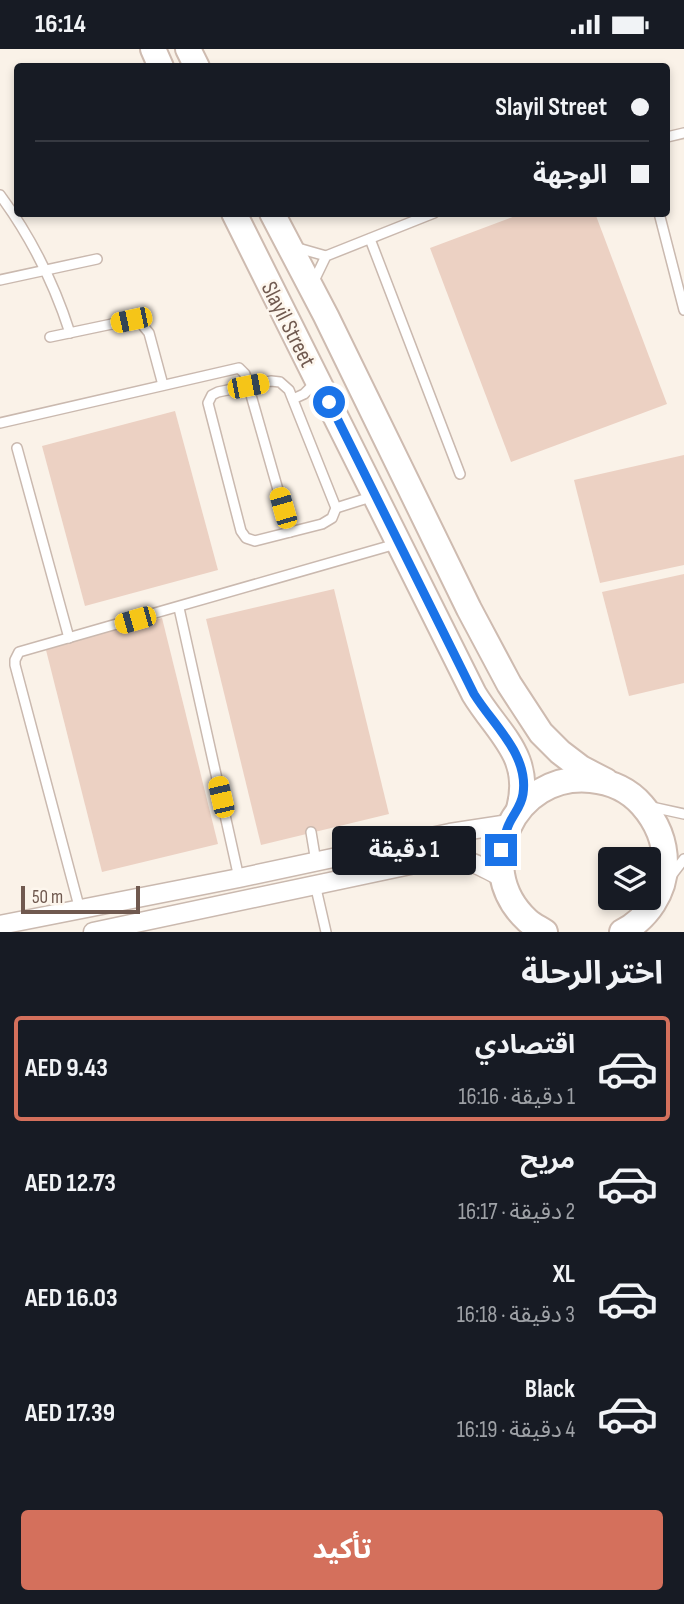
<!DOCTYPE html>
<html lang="ar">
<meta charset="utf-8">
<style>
:root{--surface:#171b24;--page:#20242c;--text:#f1f3f6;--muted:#9ea1a6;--line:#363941;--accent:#d4705c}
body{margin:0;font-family:"Sofia Sans Condensed","Noto Sans Arabic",sans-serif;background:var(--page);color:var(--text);direction:rtl;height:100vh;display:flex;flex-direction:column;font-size:26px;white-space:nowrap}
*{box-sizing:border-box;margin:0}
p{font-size:23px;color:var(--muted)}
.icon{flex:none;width:38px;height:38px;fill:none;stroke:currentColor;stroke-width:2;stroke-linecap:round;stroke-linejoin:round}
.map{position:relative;height:883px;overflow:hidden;direction:ltr}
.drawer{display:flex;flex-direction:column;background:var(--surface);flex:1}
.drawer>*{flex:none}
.hud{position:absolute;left:14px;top:14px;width:656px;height:154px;border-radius:7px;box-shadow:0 4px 10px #0003;direction:rtl;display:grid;align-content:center;height:154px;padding:0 21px;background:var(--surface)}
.buttons{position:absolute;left:598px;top:798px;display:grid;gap:14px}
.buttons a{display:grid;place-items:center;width:63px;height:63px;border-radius:7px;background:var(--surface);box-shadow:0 4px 10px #0003;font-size:35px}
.scale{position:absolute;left:21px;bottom:18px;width:119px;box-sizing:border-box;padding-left:7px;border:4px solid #70594f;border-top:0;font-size:19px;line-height:24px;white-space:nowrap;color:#70594f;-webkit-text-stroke:5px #fdf6ed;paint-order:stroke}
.end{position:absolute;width:32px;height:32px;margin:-16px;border:9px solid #1a73e8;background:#fff;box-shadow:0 0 0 4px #fff}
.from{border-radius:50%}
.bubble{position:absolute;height:49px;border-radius:7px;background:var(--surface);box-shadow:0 4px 10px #0003;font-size:23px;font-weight:700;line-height:49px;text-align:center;direction:rtl}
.car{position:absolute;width:21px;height:42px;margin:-21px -10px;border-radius:9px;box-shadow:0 0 5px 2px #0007;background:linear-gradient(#f5c518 24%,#345 0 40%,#f5c518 0 76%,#345 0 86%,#f5c518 0)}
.hud b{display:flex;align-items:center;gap:24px;height:66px;font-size:26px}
.hud b+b{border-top:2px solid var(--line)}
.hud i{width:18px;height:18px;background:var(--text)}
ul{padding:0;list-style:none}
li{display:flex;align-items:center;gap:21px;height:105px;margin:0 14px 10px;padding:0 7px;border:4px solid transparent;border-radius:7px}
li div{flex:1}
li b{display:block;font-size:26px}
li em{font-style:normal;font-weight:700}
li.current{border-color:var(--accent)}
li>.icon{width:63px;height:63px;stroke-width:1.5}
h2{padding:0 21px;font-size:32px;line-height:84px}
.cta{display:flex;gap:14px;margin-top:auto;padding:14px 21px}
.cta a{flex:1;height:80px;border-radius:7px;background:var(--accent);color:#fff;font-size:28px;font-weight:700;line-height:80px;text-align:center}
.status{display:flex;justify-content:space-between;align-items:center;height:49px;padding:0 35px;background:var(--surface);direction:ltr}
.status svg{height:19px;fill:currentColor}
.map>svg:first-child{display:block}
</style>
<div class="status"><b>16:14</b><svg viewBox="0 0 49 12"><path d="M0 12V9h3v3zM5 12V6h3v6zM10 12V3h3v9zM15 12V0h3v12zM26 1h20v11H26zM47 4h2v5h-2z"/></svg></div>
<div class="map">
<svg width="684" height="883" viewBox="0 0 684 883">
<rect width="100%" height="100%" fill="#faf2e8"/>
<g fill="#ecd1c3">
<polygon points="523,164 595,164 667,355 511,413 430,199"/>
<polygon points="175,362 218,521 85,557 42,397"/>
<polygon points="684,406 684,516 600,534 574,431"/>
<polygon points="684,525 684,634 629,647 602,543"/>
<polygon points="334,540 389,765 261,796 206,570"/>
<polygon points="162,569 218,795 102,823 45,597"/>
</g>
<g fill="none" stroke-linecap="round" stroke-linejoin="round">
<defs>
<g id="service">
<polyline points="667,88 684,84"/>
<path d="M0,146C31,188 54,234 70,284"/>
<polyline points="659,164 684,261"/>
<polyline points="370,190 460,425"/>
<polyline points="298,199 326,207"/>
<polyline points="0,231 97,210"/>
<polyline points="313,234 326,207 434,164"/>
<polyline points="50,288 131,271 140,273 149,284 163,336"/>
<polygon points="271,332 280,333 289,341 336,459 332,469 322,475 255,492 246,489 241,482 208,354 212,346 218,343"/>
<polyline points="293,350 304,345 314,335"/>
<polyline points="0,374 239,319 245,325 290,483"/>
<polyline points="17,399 69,589"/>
<polyline points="336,459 374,447"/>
<polyline points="179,559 239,829"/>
<polyline points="652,758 684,765"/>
<polyline points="311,783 316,813"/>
<polyline points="671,827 684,810"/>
<polyline points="315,835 326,883"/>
<polyline points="80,861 15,616 15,611 19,603 396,495"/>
</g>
<g id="minor">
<polyline points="0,876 239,829 450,784 509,775"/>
<path d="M93,883L429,812C465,807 472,812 503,829"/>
</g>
<g id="secondary">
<polyline points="153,0 161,18"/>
<polyline points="188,0 197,18"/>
<path d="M234,164L474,645C499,686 533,707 519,760"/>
<polyline points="272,164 326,267 469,560 509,635 541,684 560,703 581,719 606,732"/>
<path d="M545,883C539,879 532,876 527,871C470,818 514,723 591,731C611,733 629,741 642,756C657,773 665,791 665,814C666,843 647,870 622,883"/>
</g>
</defs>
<use href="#service" stroke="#cab9af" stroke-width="12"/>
<use href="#minor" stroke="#cab9af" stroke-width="21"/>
<use href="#secondary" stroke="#cebbb0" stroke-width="28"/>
<use href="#service" stroke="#fff" stroke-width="9"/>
<use href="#minor" stroke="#fff" stroke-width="18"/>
<use href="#secondary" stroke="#fff" stroke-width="24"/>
</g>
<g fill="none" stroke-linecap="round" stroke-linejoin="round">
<path stroke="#1a73e8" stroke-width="9" d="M329,353L474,645C493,676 529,705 523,745C521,758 514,764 509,775C505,783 504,793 501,801"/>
</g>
<g text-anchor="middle" stroke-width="5" stroke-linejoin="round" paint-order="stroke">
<g font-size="23" fill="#70594f" stroke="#fdf6ed">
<text transform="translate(289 275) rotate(63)" y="8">Slayil Street</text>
</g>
</g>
</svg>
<div class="buttons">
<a><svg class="icon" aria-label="layers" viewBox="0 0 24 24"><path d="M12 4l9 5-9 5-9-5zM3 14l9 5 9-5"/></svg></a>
</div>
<div class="scale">50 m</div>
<i class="end from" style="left:329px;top:353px"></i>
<i class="end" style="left:501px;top:801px"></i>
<div class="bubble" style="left:332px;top:777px;width:144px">1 دقيقة</div>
<i class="car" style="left:131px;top:271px;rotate:258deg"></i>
<i class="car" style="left:248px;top:337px;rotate:79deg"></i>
<i class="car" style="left:283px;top:459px;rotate:344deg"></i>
<i class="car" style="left:135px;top:571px;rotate:254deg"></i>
<i class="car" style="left:221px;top:748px;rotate:347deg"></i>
<div class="hud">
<b><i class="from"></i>Slayil Street</b>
<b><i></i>الوجهة</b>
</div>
</div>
<section class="drawer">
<h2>اختر الرحلة</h2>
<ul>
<li class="current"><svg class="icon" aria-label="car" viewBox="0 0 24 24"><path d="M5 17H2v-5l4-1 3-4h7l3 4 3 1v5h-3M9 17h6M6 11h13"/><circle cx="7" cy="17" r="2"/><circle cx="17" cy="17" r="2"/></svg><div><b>اقتصادي</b><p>1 دقيقة · 16:16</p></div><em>AED 9.43</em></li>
<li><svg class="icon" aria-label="car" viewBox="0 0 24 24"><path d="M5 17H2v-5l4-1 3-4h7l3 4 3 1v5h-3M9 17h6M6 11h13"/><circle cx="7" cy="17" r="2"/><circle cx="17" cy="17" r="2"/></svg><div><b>مريح</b><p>2 دقيقة · 16:17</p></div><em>AED 12.73</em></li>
<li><svg class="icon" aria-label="car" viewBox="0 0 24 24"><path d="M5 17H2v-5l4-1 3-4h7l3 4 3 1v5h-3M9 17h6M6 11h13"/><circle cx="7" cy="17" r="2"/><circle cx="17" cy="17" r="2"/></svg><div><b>XL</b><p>3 دقيقة · 16:18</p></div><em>AED 16.03</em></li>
<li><svg class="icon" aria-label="car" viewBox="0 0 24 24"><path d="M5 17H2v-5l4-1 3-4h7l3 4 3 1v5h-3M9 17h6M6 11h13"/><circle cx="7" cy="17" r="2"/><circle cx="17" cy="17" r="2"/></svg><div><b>Black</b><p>4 دقيقة · 16:19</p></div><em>AED 17.39</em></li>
</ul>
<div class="cta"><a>تأكيد</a></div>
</section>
